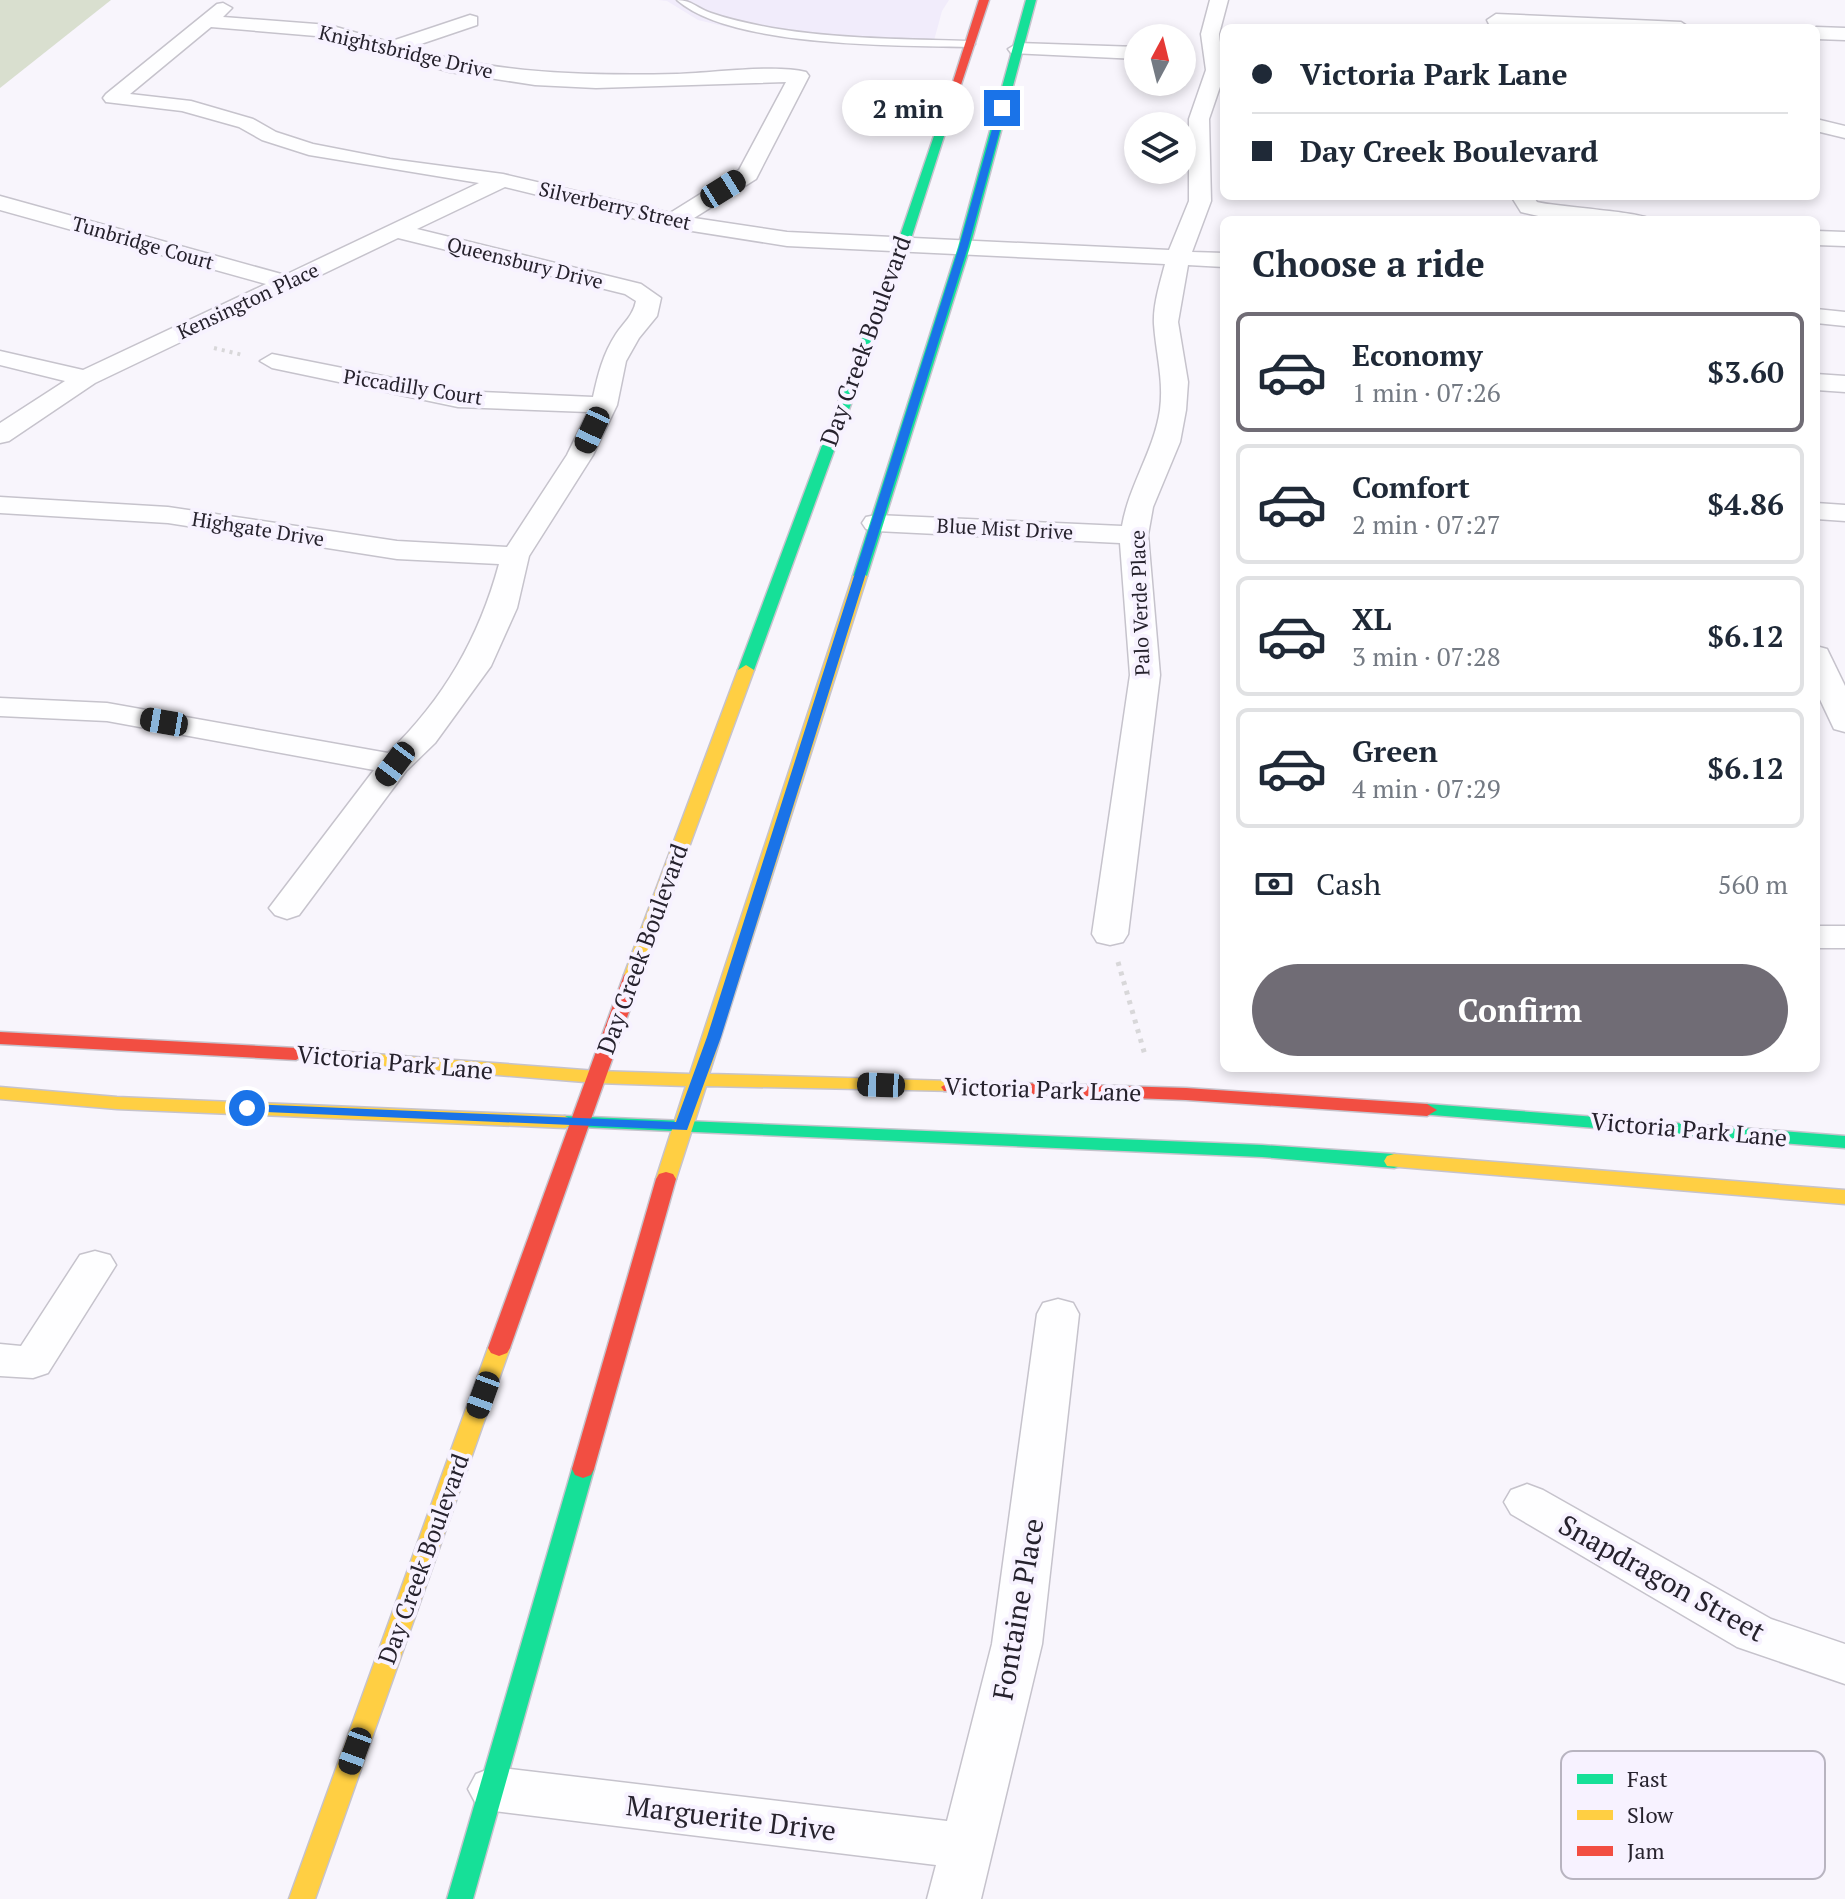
<!DOCTYPE html>
<meta charset="utf-8">
<style>
:root{--surface:#fff;--page:#f6f6f7;--text:#1f2937;--muted:#747a83;--line:#e0e1e3;--accent:#706c75}
body{margin:0;font-family:"PT Serif",serif;background:var(--page);color:var(--text);height:100vh;display:flex;flex-direction:column;font-size:30px;white-space:nowrap}
*{box-sizing:border-box;margin:0}
p{font-size:26px;color:var(--muted)}
.icon{flex:none;width:44px;height:44px;fill:none;stroke:currentColor;stroke-width:2;stroke-linecap:round;stroke-linejoin:round}
.map{position:relative;flex:1;overflow:hidden}
.panel{position:absolute;left:1220px;top:216px;width:600px;height:856px;display:flex;flex-direction:column;background:var(--surface);border-radius:12px;box-shadow:0 4px 12px #0003}
.panel>*{flex:none}
.guide{position:absolute;left:1220px;top:24px;width:600px;height:176px;border-radius:12px;box-shadow:0 4px 12px #0003;display:grid;align-content:center;height:176px;padding:0 32px;background:var(--surface)}
.needle{width:52px;rotate:7deg}
.tools{position:absolute;left:1124px;top:24px;display:grid;gap:16px}
.tools a{display:grid;place-items:center;width:72px;height:72px;border-radius:50%;background:var(--surface);box-shadow:0 4px 12px #0003;font-size:40px}
.end{position:absolute;width:36px;height:36px;margin:-18px;border:10px solid #1a73e8;background:#fff;box-shadow:0 0 0 4px #fff}
.from{border-radius:50%}
.bubble{position:absolute;height:56px;border-radius:28px;background:var(--surface);box-shadow:0 4px 12px #0003;font-size:26px;font-weight:700;line-height:56px;text-align:center}
.car{position:absolute;width:24px;height:48px;margin:-24px -12px;border-radius:10px;box-shadow:0 0 6px 2px #0007;background:linear-gradient(#222 24%,#8ab4d8 0 40%,#222 0 76%,#8ab4d8 0 86%,#222 0)}
.guide b{display:flex;align-items:center;gap:28px;height:76px;font-size:30px}
.guide b+b{border-top:2px solid var(--line)}
.guide i{width:20px;height:20px;background:var(--text)}
ul{padding:0;list-style:none}
li{display:flex;align-items:center;gap:24px;height:120px;margin:0 16px 12px;padding:0 16px;border:4px solid var(--line);border-radius:12px}
li div{flex:1}
li b{display:block;font-size:30px}
li em{font-style:normal;font-weight:700}
li.on{border-color:var(--accent)}
li>.icon{width:72px;height:72px;stroke-width:1.5}
h2{padding:0 32px;font-size:36px;line-height:96px}
.pay{display:flex;align-items:center;gap:20px;height:88px;padding:0 32px;font-size:30px}
.pay p{margin-inline-start:auto}
.primary-button{display:flex;gap:16px;margin-top:auto;padding:16px 32px}
.primary-button a{flex:1;height:92px;border-radius:48px;background:var(--accent);color:#fff;font-size:32px;font-weight:700;line-height:92px;text-align:center}
.map>svg:first-child{display:block}
</style>
<div class="map">
<svg width="1845" height="1899" viewBox="0 0 1845 1899">
<rect width="100%" height="100%" fill="#f8f5fc"/>
<polygon fill="#f1ecfb" points="658,0 949,0 942,11 932,48 853,43 727,27 698,20 667,1"/>
<polygon fill="#d9dfcf" points="0,0 111,0 0,88"/>
<g fill="none" stroke-linecap="round" stroke-linejoin="round">
<defs>
<path id="lane" d="M677,0C692,0 698,9 711,13C731,20 751,24 772,28C837,39 904,39 970,41L975,44L970,47C898,45 732,48 677,0Z"/>
<g id="street">
<path d="M1210,0H1228L1219,34L1224,75L1209,119L1211,201L1192,252L1224,253V267L1188,265L1178,322L1188,382L1186,410L1180,442L1153,507L1148,535L1160,675L1128,934L1123,942L1110,945L1097,942L1092,934L1130,675L1120,543L876,531L866,529L862,523L866,517L876,515L1122,526C1129,485 1154,451 1160,410C1164,380 1156,354 1154,324C1153,305 1160,283 1165,264L787,246L673,228L505,187L417,229L641,284L661,298L657,316L639,338L626,361L617,405L593,455L529,556L517,608L491,666L435,743L406,771L299,915L287,919L275,915L269,908L374,770L107,721L0,716V698L107,703L388,753C444,699 479,638 499,564L397,559L168,523L0,513V497L168,507L397,541L507,547L567,455L588,412L458,407L272,368L260,361L272,354L458,391L593,397C598,374 603,354 616,334C624,322 633,316 636,301L625,294L398,238L95,383L9,441L0,443V423L65,381L0,365V351L83,370L266,284L0,210V196L285,275L479,183L309,155L262,140L239,127L182,111L106,102L103,98L106,94L217,4L223,3L232,8L223,17L329,25L389,42L470,15L477,17V25L409,48C498,74 585,76 677,74C712,73 775,64 806,72L809,76L756,179L694,218L787,232L1169,250L1189,201V119L1206,70L1201,34ZM211,27L328,37L450,72L535,85L596,88L786,82L739,170L670,213L503,174L390,159L313,144L276,132L253,119L191,101L130,94Z"/>
<polygon points="1496,14 1681,22 1690,28 1489,24 1487,20"/>
<polygon points="1816,27 1845,28 1845,40 1816,39"/>
<polygon points="1018,43 1138,47 1138,59 1011,53 1008,49"/>
<polygon points="1816,119 1845,126 1845,138 1816,131"/>
<path d="M1511,196H1533L1537,202C1557,207 1646,212 1652,220H1556L1521,212Z"/>
<polygon points="1816,231 1845,232 1845,246 1816,245"/>
<polygon points="1816,309 1845,312 1845,326 1816,323"/>
<polygon points="1816,374 1845,376 1845,392 1816,390"/>
<polygon points="1816,503 1845,505 1845,521 1816,519"/>
<polygon points="1816,646 1827,649 1845,686 1845,732 1834,729 1816,691"/>
<rect x="1816" y="926" width="29" height="22"/>
<polygon points="95,1251 110,1255 116,1265 48,1373 33,1378 0,1376 0,1344 21,1346 80,1255"/>
<polygon points="1058,1299 1073,1303 1079,1314 1042,1644 981,1899 927,1899 936,1865 494,1811 476,1804 468,1789 476,1774 494,1767 947,1821 992,1644 1037,1314 1043,1303"/>
<polygon points="1527,1484 1543,1490 1771,1619 1845,1644 1845,1684 1737,1647 1511,1514 1504,1502 1511,1490"/>
</g>
<g id="fast">
<polygon points="1026,0 1036,0 970,247 867,576 860,580 855,579 853,576 958,247"/>
<polygon points="942,124 947,127 909,245 754,670 746,675 741,673 738,670 897,245 937,127"/>
<polygon points="1427,1104 1845,1136 1845,1148 1420,1114 1417,1110"/>
<polygon points="565,1116 1262,1145 1394,1154 1401,1156 1404,1161 1401,1166 1394,1168 1262,1157 558,1126 555,1122 558,1118"/>
<polygon points="583,1460 591,1463 594,1469 473,1899 447,1899 572,1469 575,1463"/>
</g>
<g id="slow">
<polygon points="860,572 867,576 709,1074 951,1081 961,1087 958,1091 706,1086 676,1179 673,1184 659,1184 656,1179 686,1086 597,1083 289,1058 287,1054 296,1048 597,1071 690,1074 853,576"/>
<polygon points="746,665 754,670 642,975 633,980 627,979 624,975 738,670"/>
<polygon points="0,1087 117,1097 565,1116 575,1122 565,1128 117,1109 0,1099"/>
<polygon points="1394,1154 1845,1190 1845,1204 1387,1166 1384,1161 1387,1156"/>
<polygon points="499,1340 507,1343 510,1348 315,1899 289,1899 488,1348 491,1343"/>
</g>
<g id="jam">
<polygon points="979,0 989,0 947,127 938,129"/>
<polygon points="633,970 642,975 510,1348 507,1353 499,1356 491,1353 488,1348 624,975"/>
<polygon points="0,1032 296,1048 305,1054 296,1060 0,1044"/>
<polygon points="951,1081 1186,1088 1427,1104 1437,1110 1427,1116 1186,1100 944,1091 941,1087"/>
<polygon points="666,1172 673,1174 676,1179 594,1469 591,1475 583,1478 575,1475 572,1469 656,1179 659,1174"/>
</g>
</defs>
<use href="#lane" stroke="#c6c3cc" stroke-width="3"/>
<use href="#street" stroke="#c6c3cc" stroke-width="3"/>
<use href="#fast" stroke="#c6c3cc" stroke-width="3"/>
<use href="#slow" stroke="#c6c3cc" stroke-width="3"/>
<use href="#jam" stroke="#c6c3cc" stroke-width="3"/>
<polyline stroke="#d8d7d9" stroke-width="4" stroke-dasharray="3 5" stroke-linecap="butt" points="214,348 243,355"/>
<polyline stroke="#d8d7d9" stroke-width="5" stroke-dasharray="4 6" stroke-linecap="butt" points="1118,962 1145,1055"/>
<use href="#lane" fill="#fefeff" fill-rule="evenodd"/>
<use href="#street" fill="#fefeff" fill-rule="evenodd"/>
<use href="#fast" fill="#16e098" fill-rule="evenodd"/>
<use href="#slow" fill="#ffcf43" fill-rule="evenodd"/>
<use href="#jam" fill="#f24e42" fill-rule="evenodd"/>
</g>
<polygon fill="#1a73e8" points="1002,106 1006,108 968,247 721,1037 687,1130 242,1111 240,1108 247,1104 676,1122 707,1037 959,247 998,108"/>
<g text-anchor="middle" stroke-width="8" stroke-linejoin="round" paint-order="stroke">
<g font-size="20" fill="#26222d" stroke="#f7f2ff">
<text transform="translate(406 52) rotate(13)" y="7">Knightsbridge Drive</text>
<text transform="translate(615 206) rotate(13)" y="7">Silverberry Street</text>
<text transform="translate(143 243) rotate(16)" y="7">Tunbridge Court</text>
<text transform="translate(525 263) rotate(14)" y="7">Queensbury Drive</text>
<text transform="translate(248 301) rotate(-25)" y="7">Kensington Place</text>
<text transform="translate(413 387) rotate(9)" y="7">Piccadilly Court</text>
<text transform="translate(258 529) rotate(9)" y="7">Highgate Drive</text>
<text transform="translate(1005 529) rotate(3)" y="7">Blue Mist Drive</text>
<text transform="translate(1140 603) rotate(-92)" y="7">Palo Verde Place</text>
</g>
<g font-size="24" fill="#26222d" stroke="#f7f2ff">
<text transform="translate(866 341) rotate(-70)" y="8">Day Creek Boulevard</text>
<text transform="translate(643 949) rotate(-70)" y="8">Day Creek Boulevard</text>
<text transform="translate(395 1063) rotate(5)" y="8">Victoria Park Lane</text>
<text transform="translate(1043 1090) rotate(2)" y="8">Victoria Park Lane</text>
<text transform="translate(1689 1130) rotate(5)" y="8">Victoria Park Lane</text>
<text transform="translate(424 1559) rotate(-70)" y="8">Day Creek Boulevard</text>
</g>
<g font-size="28" fill="#26222d" stroke="#f7f2ff">
<text transform="translate(1662 1578) rotate(29)" y="10">Snapdragon Street</text>
<text transform="translate(1018 1609) rotate(-80)" y="10">Fontaine Place</text>
<text transform="translate(731 1818) rotate(7)" y="10">Marguerite Drive</text>
</g>
</g>
<rect x="1561" y="1751" width="264" height="128" rx="12" fill="#f7f2ff" stroke="#b8b4c0" stroke-width="2"/>
<rect x="1577" y="1774" width="36" height="10" fill="#16e098"/>
<rect x="1577" y="1810" width="36" height="10" fill="#ffcf43"/>
<rect x="1577" y="1846" width="36" height="10" fill="#f24e42"/>
<g font-size="22" fill="#26222d">
<text x="1627" y="1787">Fast</text>
<text x="1627" y="1823">Slow</text>
<text x="1627" y="1859">Jam</text>
</g>
</svg>
<div class="tools">
<a><svg class="needle" viewBox="-14 -14 28 28"><path d="M0-13l5 13h-10z" fill="#e53935"/><path d="M0 13l5-13h-10z" fill="#747a83"/></svg></a>
<a><svg class="icon" aria-label="layers" viewBox="0 0 24 24"><path d="M12 4l9 5-9 5-9-5zM3 14l9 5 9-5"/></svg></a>
</div>
<i class="end from" style="left:247px;top:1108px"></i>
<i class="end" style="left:1002px;top:108px"></i>
<div class="bubble" style="left:842px;top:80px;width:132px">2 min</div>
<i class="car" style="left:723px;top:189px;rotate:58deg"></i>
<i class="car" style="left:592px;top:430px;rotate:205deg"></i>
<i class="car" style="left:164px;top:722px;rotate:280deg"></i>
<i class="car" style="left:395px;top:764px;rotate:217deg"></i>
<i class="car" style="left:881px;top:1085px;rotate:272deg"></i>
<i class="car" style="left:483px;top:1395px;rotate:200deg"></i>
<i class="car" style="left:355px;top:1751px;rotate:200deg"></i>
<div class="guide">
<b><i class="from"></i>Victoria Park Lane</b>
<b><i></i>Day Creek Boulevard</b>
</div>
<section class="panel">
<h2>Choose a ride</h2>
<ul>
<li class="on"><svg class="icon" aria-label="car" viewBox="0 0 24 24"><path d="M5 17H2v-5l4-1 3-4h7l3 4 3 1v5h-3M9 17h6M6 11h13"/><circle cx="7" cy="17" r="2"/><circle cx="17" cy="17" r="2"/></svg><div><b>Economy</b><p>1 min · 07:26</p></div><em>$3.60</em></li>
<li><svg class="icon" aria-label="car" viewBox="0 0 24 24"><path d="M5 17H2v-5l4-1 3-4h7l3 4 3 1v5h-3M9 17h6M6 11h13"/><circle cx="7" cy="17" r="2"/><circle cx="17" cy="17" r="2"/></svg><div><b>Comfort</b><p>2 min · 07:27</p></div><em>$4.86</em></li>
<li><svg class="icon" aria-label="car" viewBox="0 0 24 24"><path d="M5 17H2v-5l4-1 3-4h7l3 4 3 1v5h-3M9 17h6M6 11h13"/><circle cx="7" cy="17" r="2"/><circle cx="17" cy="17" r="2"/></svg><div><b>XL</b><p>3 min · 07:28</p></div><em>$6.12</em></li>
<li><svg class="icon" aria-label="car" viewBox="0 0 24 24"><path d="M5 17H2v-5l4-1 3-4h7l3 4 3 1v5h-3M9 17h6M6 11h13"/><circle cx="7" cy="17" r="2"/><circle cx="17" cy="17" r="2"/></svg><div><b>Green</b><p>4 min · 07:29</p></div><em>$6.12</em></li>
</ul>
<div class="pay"><svg class="icon" aria-label="cash" viewBox="0 0 24 24"><path d="M3 7h18v10H3z"/><circle cx="12" cy="12" r="2"/></svg>Cash<p>560 m</p></div>
<div class="primary-button"><a>Confirm</a></div>
</section>
</div>
